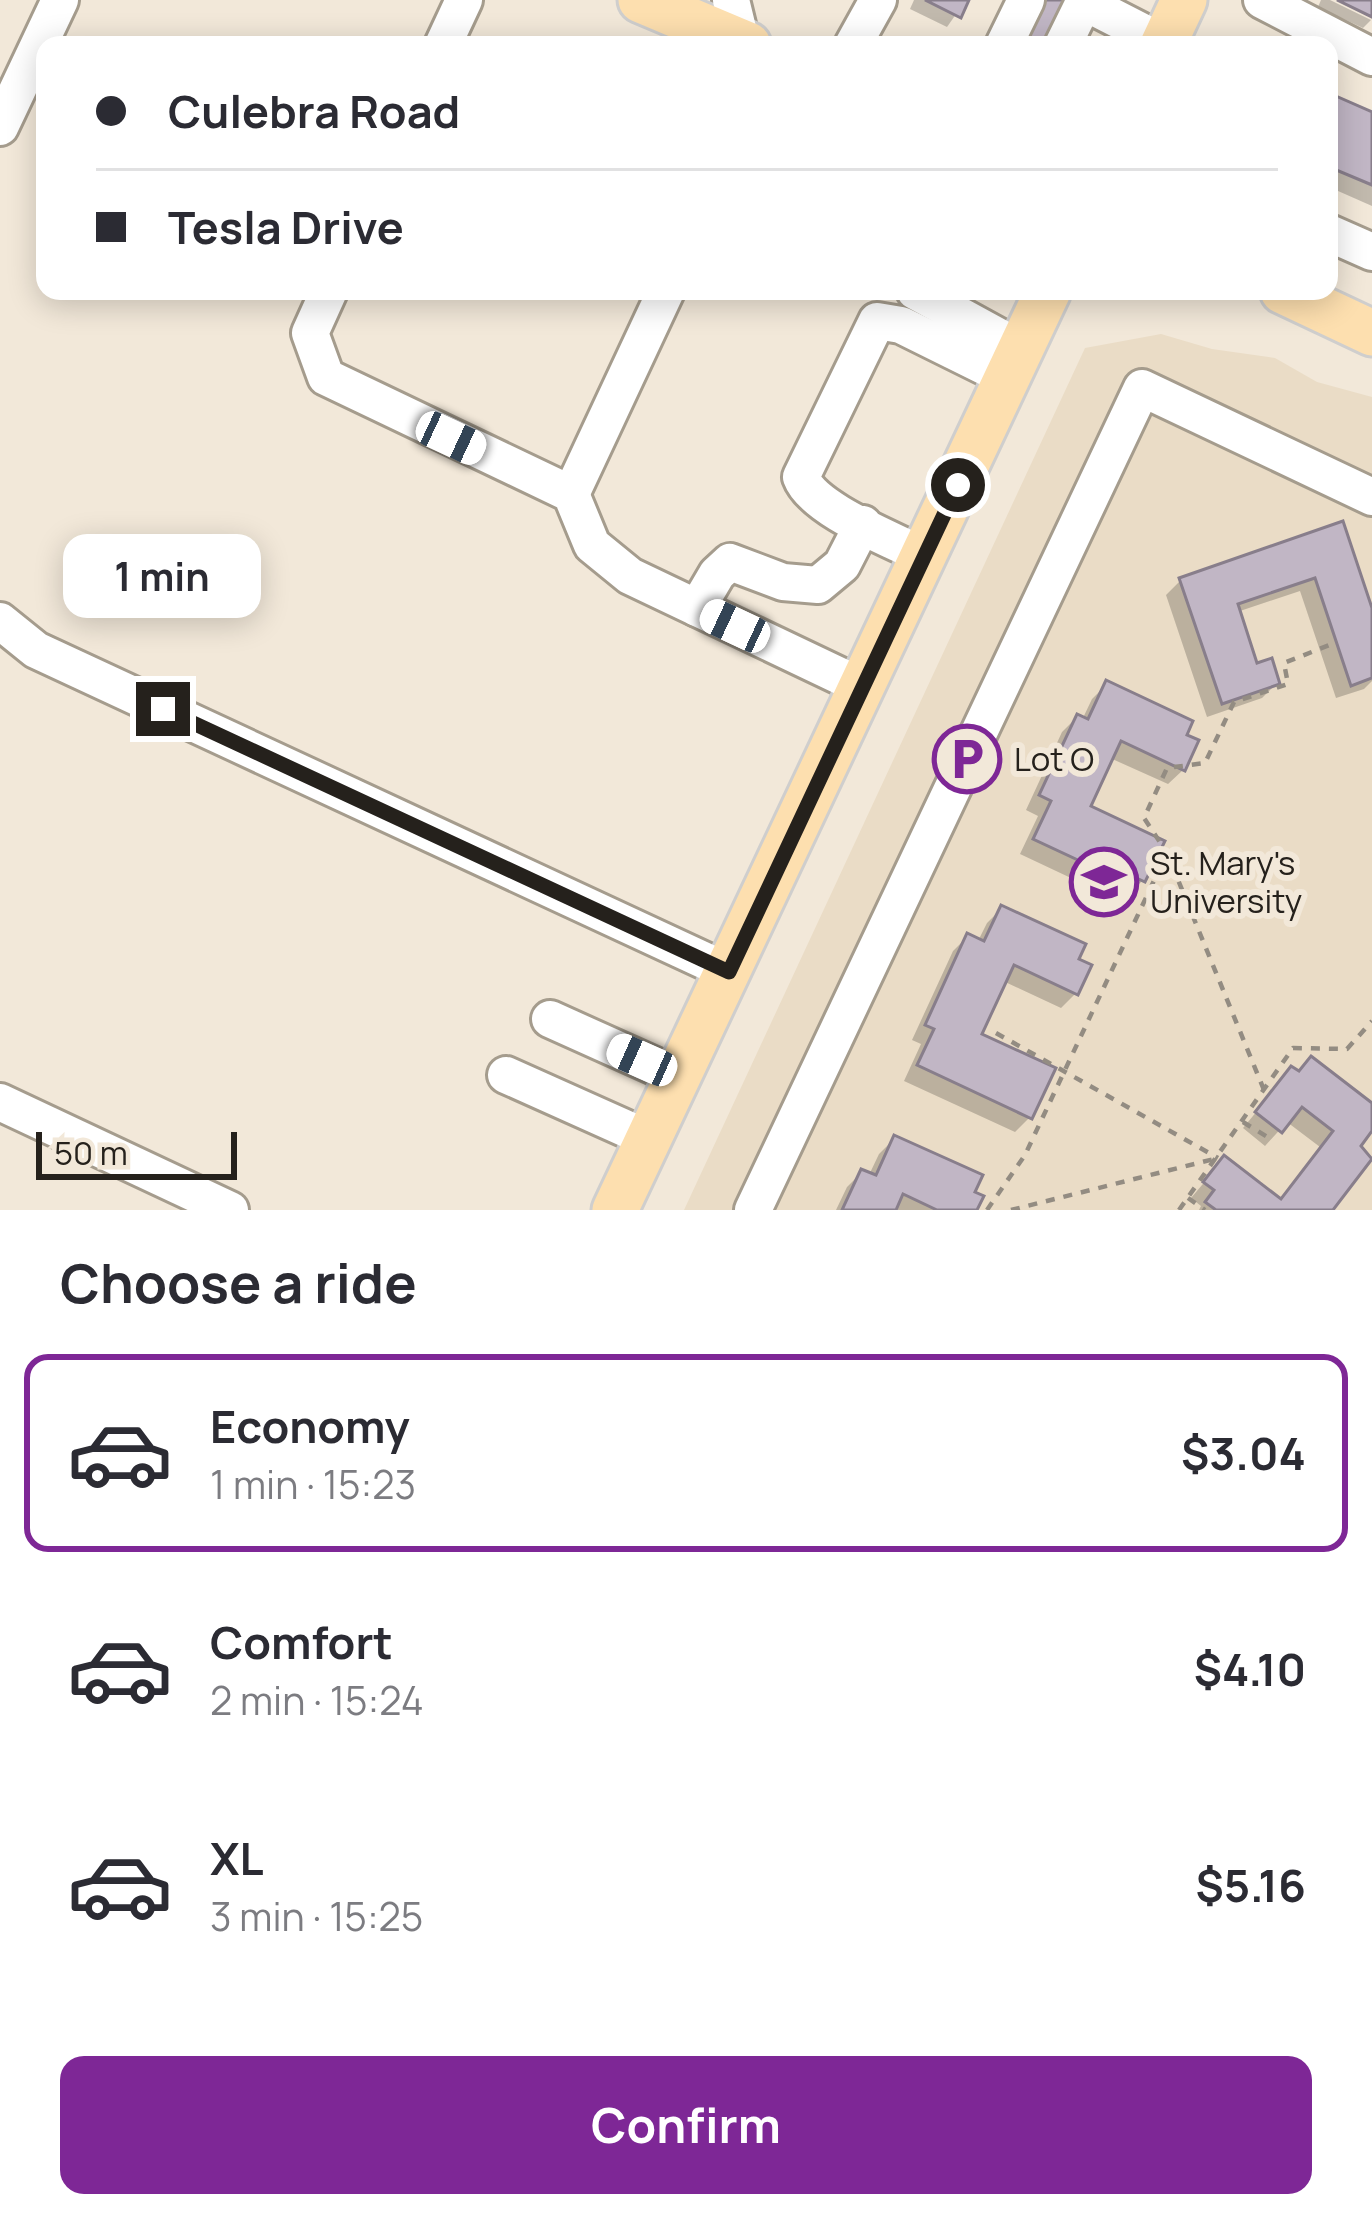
<!DOCTYPE html>
<meta charset="utf-8">
<style>
:root{--surface:#fff;--page:#f2f2f3;--text:#2b2b33;--muted:#7c7c81;--line:#e1e1e2;--accent:#7e2796}
body{margin:0;font-family:Manrope,sans-serif;background:var(--page);color:var(--text);height:100vh;display:flex;flex-direction:column;font-size:45px;white-space:nowrap}
*{box-sizing:border-box;margin:0}
p{font-size:39px;color:var(--muted)}
.icon{flex:none;width:66px;height:66px;fill:none;stroke:currentColor;stroke-width:2;stroke-linecap:round;stroke-linejoin:round}
.map{position:relative;height:1210px;overflow:hidden}
.drawer{display:flex;flex-direction:column;background:var(--surface);flex:1}
.drawer>*{flex:none}
.hud{position:absolute;left:36px;top:36px;width:1302px;height:264px;border-radius:24px;box-shadow:0 6px 30px #0003;display:grid;align-content:center;height:264px;padding:0 60px;background:var(--surface)}
.scale{position:absolute;left:36px;bottom:30px;width:201px;box-sizing:border-box;padding-left:12px;border:6px solid #25211c;border-top:0;font-size:33px;line-height:42px;white-space:nowrap;color:#25211c;-webkit-text-stroke:9px #f2e8d9;paint-order:stroke}
.end{position:absolute;width:54px;height:54px;margin:-27px;border:15px solid #25211c;background:#fff;box-shadow:0 0 0 6px #fff}
.from{border-radius:50%}
.bubble{position:absolute;height:84px;border-radius:24px;background:var(--surface);box-shadow:0 6px 30px #0003;font-size:39px;font-weight:700;line-height:84px;text-align:center}
.car{position:absolute;width:36px;height:72px;margin:-36px -18px;border-radius:15px;box-shadow:0 0 9px 3px #0007;background:linear-gradient(#fff 24%,#345 0 40%,#fff 0 76%,#345 0 86%,#fff 0)}
.hud b{display:flex;align-items:center;gap:42px;height:114px;font-size:45px}
.hud b+b{border-top:3px solid var(--line)}
.hud i{width:30px;height:30px;background:var(--text)}
ul{padding:0;list-style:none}
li{display:flex;align-items:center;gap:36px;height:198px;margin:0 24px 18px;padding:0 36px;border:6px solid transparent;border-radius:24px}
li div{flex:1}
li b{display:block;font-size:45px}
li em{font-style:normal;font-weight:700}
li.on{border-color:var(--accent)}
li>.icon{width:108px;height:108px;stroke-width:1.5}
h2{padding:0 60px;font-size:54px;line-height:144px}
.cta{display:flex;gap:24px;margin-top:auto;padding:24px 60px}
.cta a{flex:1;height:138px;border-radius:24px;background:var(--accent);color:#fff;font-size:48px;font-weight:700;line-height:138px;text-align:center}
.map>svg:first-child{display:block}
</style>
<div class="map">
<svg width="1372" height="1210" viewBox="0 0 1372 1210">
<rect width="100%" height="100%" fill="#f2e8d9"/>
<polygon fill="#eadcc6" points="1161,334 1212,349 1275,358 1317,382 1372,397 1372,1210 684,1210 1085,348"/>
<g fill="#0003">
<polygon points="914,0 966,0 947,27 910,9"/>
<polygon points="1321,0 1330,0 1371,20 1363,28 1318,7"/>
<polygon points="1329,97 1372,115 1372,206 1329,187"/>
<polygon points="1341,525 1372,617 1372,681 1364,689 1336,698 1300,591 1237,612 1256,667 1277,683 1262,698 1207,717 1166,595 1181,580"/>
<polygon points="1107,684 1183,736 1183,770 1168,784 1110,758 1087,807 1143,880 1128,895 1114,888 1107,895 1020,854 1038,816 1026,810 1062,732 1077,717 1082,720 1092,699"/>
<polygon points="1002,908 1075,961 1076,993 1061,1008 1003,981 978,1035 1029,1118 1015,1132 904,1081 921,1044 912,1040 953,951 968,936 978,941 987,923"/>
<polygon points="1291,1070 1372,1107 1372,1126 1356,1147 1370,1157 1329,1210 1199,1210 1201,1206 1191,1198 1224,1159 1279,1201 1320,1147 1287,1122 1265,1146 1243,1128"/>
<polygon points="894,1139 980,1198 974,1210 836,1210 847,1187 862,1172 869,1175 879,1154"/>
</g>
<g fill="#c1b6c5" stroke="#887e8b" stroke-width="3">
<polygon points="925,0 969,0 961,18"/>
<polygon points="1043,0 1075,0 1053,45 1022,45"/>
<polygon points="1337,0 1372,0 1372,17"/>
<polygon points="1329,93 1372,112 1372,185 1329,167"/>
<polygon points="1343,521 1372,608 1372,678 1351,686 1315,578 1238,604 1257,663 1272,658 1280,684 1222,704 1179,578"/>
<polygon points="1106,680 1193,721 1187,735 1199,740 1185,771 1121,741 1091,806 1165,841 1145,882 1128,874 1125,882 1033,839 1051,801 1039,795 1077,714 1088,719"/>
<polygon points="1001,905 1086,944 1079,959 1092,965 1078,995 1014,965 982,1034 1056,1068 1032,1119 917,1065 934,1029 925,1025 967,933 984,941"/>
<polygon points="1311,1056 1372,1103 1372,1131 1361,1146 1372,1159 1333,1210 1216,1210 1205,1202 1214,1190 1203,1182 1224,1155 1281,1199 1333,1131 1302,1107 1282,1133 1255,1112 1291,1066 1299,1071"/>
<polygon points="894,1135 983,1175 975,1192 984,1196 977,1210 937,1210 903,1194 896,1210 842,1210 861,1169 876,1175"/>
</g>
<g fill="none" stroke-linecap="round" stroke-linejoin="round">
<defs>
<g id="minor">
<polyline points="731,0 741,41"/>
<polyline points="1262,0 1372,57"/>
<polyline points="1084,2 1164,43"/>
<polyline points="443,45 464,0"/>
<polyline points="853,45 878,0"/>
<polyline points="1004,45 1026,0"/>
<polyline points="1063,45 1085,0"/>
<polyline points="0,127 60,0"/>
<polyline points="1329,233 1372,252"/>
<polyline points="329,291 310,333 326,377 571,494 592,545 630,576 863,687"/>
<polyline points="915,291 1021,349"/>
<polyline points="571,494 666,291"/>
<path d="M924,556C892,539 813,510 801,477L877,321L901,325L1008,378"/>
<polyline points="697,608 717,574 730,562 783,582 818,585 842,565 863,524"/>
<polyline points="0,621 36,650 729,972"/>
<polyline points="550,1019 679,1077"/>
<polyline points="506,1075 649,1139"/>
<polyline points="0,1102 230,1210"/>
<polyline points="753,1210 1142,388 1372,497"/>
</g>
<g id="major">
<polyline points="641,0 748,45"/>
<polyline points="1163,45 1184,0"/>
<polyline points="1283,291 1372,333"/>
<polyline points="615,1210 1048,291"/>
</g>
</defs>
<use href="#minor" stroke="#a59c8d" stroke-width="42"/>
<use href="#major" stroke="#cfcecd" stroke-width="51"/>
<g stroke="#938c82" stroke-width="4.5" stroke-dasharray="9 9" stroke-linecap="butt">
<polyline points="996,1033 1218,1158"/>
<polyline points="1264,1090 1167,853 1144,818 1167,768 1205,763 1234,702 1288,684 1284,663 1337,642"/>
<polyline points="1243,1122 1269,1138"/>
<polyline points="1188,1198 1205,1210"/>
<polyline points="987,1210 1025,1155 1167,853"/>
<polyline points="1011,1210 1218,1158"/>
<polyline points="1179,1210 1293,1048 1347,1049 1372,1021"/>
</g>
<use href="#minor" stroke="#fff" stroke-width="36"/>
<use href="#major" stroke="#fddfaf" stroke-width="45"/>
</g>
<g fill="none" stroke-linecap="round" stroke-linejoin="round">
<polyline stroke="#25211c" stroke-width="15" points="163,709 729,972 958,485"/>
</g>
<defs>
<symbol id="parking-ring" viewBox="-11 -11 22 22"><circle r="9.5" fill="#f2e8d9" stroke="#7e2796" stroke-width="1.5"/><path d="M-3.5-5.5H1a3.5 3.5 0 0 1 0 7H-1V5.5H-3.5ZM-1-3.4V-.6H.8a1.4 1.4 0 0 0 0-2.8Z" fill="#7e2796"/></symbol>
<symbol id="university-ring" viewBox="-11 -11 22 22"><circle r="9.5" fill="#f2e8d9" stroke="#7e2796" stroke-width="1.5"/><path d="M0-5L7-2L0 1L-7-2ZM-4 1L0 2.5L4 1V4Q0 6-4 4Z" fill="#7e2796"/></symbol>
</defs>
<g fill-rule="evenodd">
<use href="#parking-ring" x="929" y="721" width="76" height="76"/>
<use href="#university-ring" x="1066" y="844" width="76" height="76"/>
</g>
<g text-anchor="middle" stroke-width="12" stroke-linejoin="round" paint-order="stroke">
<g font-size="33" fill="#25211c" stroke="#f2e8d9" text-anchor="start">
<text x="1014" y="771">Lot O</text>
<text x="1150" y="875">St. Mary's<tspan x="1150" dy="38">University</tspan></text>
</g>
</g>
</svg>
<div class="scale">50 m</div>
<i class="end from" style="left:958px;top:485px"></i>
<i class="end" style="left:163px;top:709px"></i>
<div class="bubble" style="left:63px;top:534px;width:198px">1 min</div>
<i class="car" style="left:451px;top:438px;rotate:115deg"></i>
<i class="car" style="left:735px;top:626px;rotate:295deg"></i>
<i class="car" style="left:642px;top:1060px;rotate:294deg"></i>
<div class="hud">
<b><i class="from"></i>Culebra Road</b>
<b><i></i>Tesla Drive</b>
</div>
</div>
<section class="drawer">
<h2>Choose a ride</h2>
<ul>
<li class="on"><svg class="icon" aria-label="car" viewBox="0 0 24 24"><path d="M5 17H2v-5l4-1 3-4h7l3 4 3 1v5h-3M9 17h6M6 11h13"/><circle cx="7" cy="17" r="2"/><circle cx="17" cy="17" r="2"/></svg><div><b>Economy</b><p>1 min · 15:23</p></div><em>$3.04</em></li>
<li><svg class="icon" aria-label="car" viewBox="0 0 24 24"><path d="M5 17H2v-5l4-1 3-4h7l3 4 3 1v5h-3M9 17h6M6 11h13"/><circle cx="7" cy="17" r="2"/><circle cx="17" cy="17" r="2"/></svg><div><b>Comfort</b><p>2 min · 15:24</p></div><em>$4.10</em></li>
<li><svg class="icon" aria-label="car" viewBox="0 0 24 24"><path d="M5 17H2v-5l4-1 3-4h7l3 4 3 1v5h-3M9 17h6M6 11h13"/><circle cx="7" cy="17" r="2"/><circle cx="17" cy="17" r="2"/></svg><div><b>XL</b><p>3 min · 15:25</p></div><em>$5.16</em></li>
</ul>
<div class="cta"><a>Confirm</a></div>
</section>
